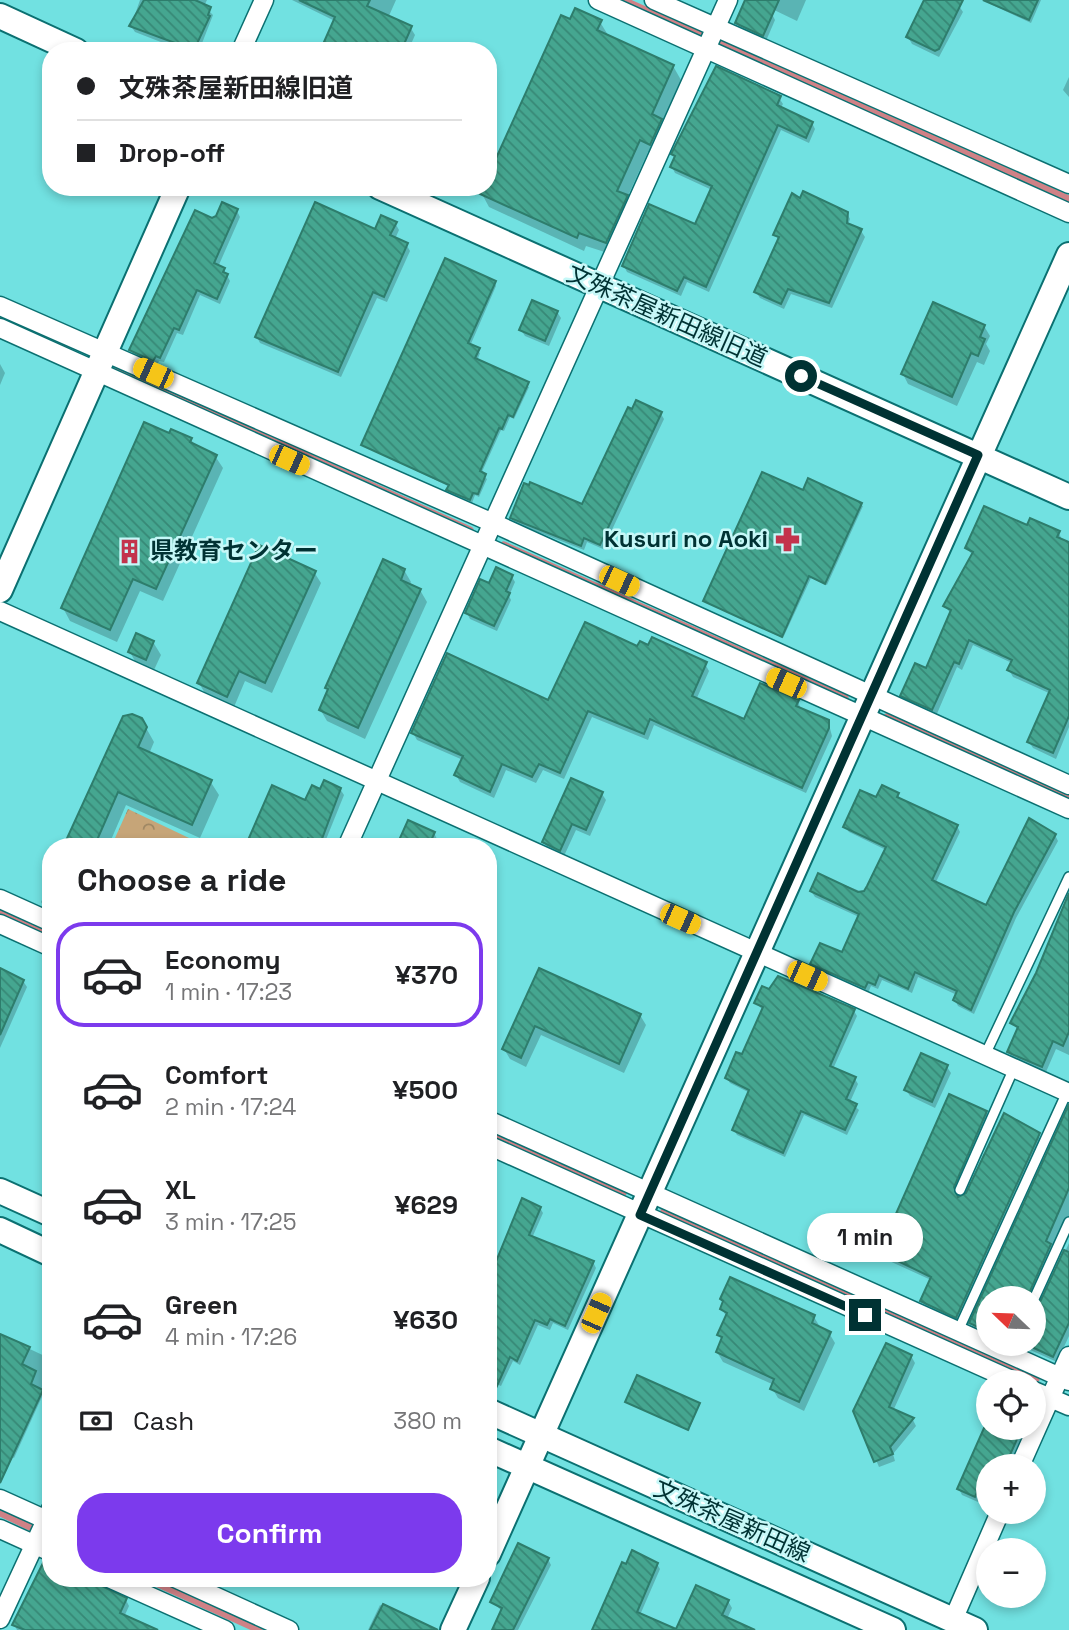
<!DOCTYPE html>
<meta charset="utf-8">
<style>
:root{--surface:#fff;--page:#f6f6f6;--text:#202124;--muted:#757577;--line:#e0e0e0;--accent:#7c3aed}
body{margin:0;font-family:"Space Grotesk","Noto Sans JP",sans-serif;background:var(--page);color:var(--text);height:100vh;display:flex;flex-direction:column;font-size:26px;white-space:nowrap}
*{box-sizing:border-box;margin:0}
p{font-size:23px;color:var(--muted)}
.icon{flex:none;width:38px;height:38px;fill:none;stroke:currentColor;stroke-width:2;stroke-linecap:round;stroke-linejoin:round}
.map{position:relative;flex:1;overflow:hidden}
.sheet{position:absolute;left:42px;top:838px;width:455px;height:749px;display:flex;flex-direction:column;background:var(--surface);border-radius:28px;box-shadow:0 4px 10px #0003}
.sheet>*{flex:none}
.hud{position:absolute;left:42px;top:42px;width:455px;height:154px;border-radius:28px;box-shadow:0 4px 10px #0003;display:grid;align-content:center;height:154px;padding:0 35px;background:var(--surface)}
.needle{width:46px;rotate:293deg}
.buttons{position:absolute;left:976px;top:1286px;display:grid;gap:14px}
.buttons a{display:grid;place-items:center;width:70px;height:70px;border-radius:50%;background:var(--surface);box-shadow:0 4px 10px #0003;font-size:35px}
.end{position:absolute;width:32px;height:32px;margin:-16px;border:9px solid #003233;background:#fff;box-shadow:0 0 0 4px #fff}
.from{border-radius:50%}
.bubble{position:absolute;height:49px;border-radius:24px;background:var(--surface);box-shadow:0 4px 10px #0003;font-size:23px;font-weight:600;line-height:49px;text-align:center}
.car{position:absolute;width:21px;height:42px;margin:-21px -10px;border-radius:9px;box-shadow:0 0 5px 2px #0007;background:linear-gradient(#f5c518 24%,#345 0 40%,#f5c518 0 76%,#345 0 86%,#f5c518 0)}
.hud b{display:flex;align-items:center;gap:24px;height:66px;font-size:26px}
.hud b+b{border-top:2px solid var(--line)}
.hud i{width:18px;height:18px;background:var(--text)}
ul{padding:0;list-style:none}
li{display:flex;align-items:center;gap:21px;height:105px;margin:0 14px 10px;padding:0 21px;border:4px solid transparent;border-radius:28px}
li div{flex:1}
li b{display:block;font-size:26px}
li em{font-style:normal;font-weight:600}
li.selected{border-color:var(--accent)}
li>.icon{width:63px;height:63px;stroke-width:1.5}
h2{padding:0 35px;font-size:32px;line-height:84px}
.pay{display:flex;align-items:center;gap:18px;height:77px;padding:0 35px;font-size:26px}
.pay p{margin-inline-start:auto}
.button{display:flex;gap:14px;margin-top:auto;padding:14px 35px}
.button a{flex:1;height:80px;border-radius:28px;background:var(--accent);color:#fff;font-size:28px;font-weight:600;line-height:80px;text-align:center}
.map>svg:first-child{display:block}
</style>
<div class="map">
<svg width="1069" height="1630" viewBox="0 0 1069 1630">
<defs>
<pattern id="park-crowns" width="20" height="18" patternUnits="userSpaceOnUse" patternTransform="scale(1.75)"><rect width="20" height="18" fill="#c6a578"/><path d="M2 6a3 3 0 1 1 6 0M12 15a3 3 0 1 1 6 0" fill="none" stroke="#9e8763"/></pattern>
<pattern id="building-back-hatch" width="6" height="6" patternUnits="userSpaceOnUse" patternTransform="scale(1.75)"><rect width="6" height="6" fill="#45a690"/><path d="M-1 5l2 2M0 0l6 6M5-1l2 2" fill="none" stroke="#378876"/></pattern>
</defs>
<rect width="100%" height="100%" fill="#71e1e1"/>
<polygon fill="url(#park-crowns)" points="128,809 208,847 111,847"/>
<g fill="#0003">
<polygon points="140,0 207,0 204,6 213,15 199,51 184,51 135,32 131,26"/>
<polygon points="292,0 396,0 388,18 410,27 415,35 408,51 322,51 335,21"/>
<polygon points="767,0 806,0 797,21 770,8"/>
<polygon points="932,0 947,0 959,6 963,12 939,57 912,44 908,37"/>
<polygon points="982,0 1041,0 1031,23"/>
<polygon points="772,14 775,20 766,41 740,30 737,23"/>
<polygon points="570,21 600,22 608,35 673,66 681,80 662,122 669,133 658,157 648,152 627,198 634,210 614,255 586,246 584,251 489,207 482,194 488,187"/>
<polygon points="1069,77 1069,97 1063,90"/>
<polygon points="779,98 783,104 780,109 812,123 815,129 809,143 781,130 709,292 687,282 681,296 627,272 624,266 696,226 712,190 675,173 672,167 676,159 673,154"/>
<polygon points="237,211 240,217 218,267 224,270 230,281 220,304 200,295 183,335 177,333 164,362 159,361 157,366 134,356 131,350 212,220"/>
<polygon points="847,213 850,219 848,225 861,231 865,237 832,308 791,294 784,309 760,298 756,292 779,241 775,234"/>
<polygon points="395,223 399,230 395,239 406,244 410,251 387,302 377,298 341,377 260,343 257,337 376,231"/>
<polygon points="495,283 496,286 470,346 480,353 477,361 529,387 514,419 510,417 504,431 501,430 481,474 487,479 479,497 475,495 472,503 450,493 450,487 363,445"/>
<polygon points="557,312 561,318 549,346 525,336 521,330"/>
<polygon points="984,326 990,336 986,344 990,351 984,365 977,362 957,406 908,384 903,374"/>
<polygon points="0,364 5,373 0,385"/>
<polygon points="661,414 664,419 603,549 587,542 584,550 515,523 511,518 583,507"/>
<polygon points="170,435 191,439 195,447 215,456 223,468 163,601 140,591 117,642 70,621 63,608"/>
<polygon points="804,493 863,506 827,585 811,578 783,638 707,603 705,601"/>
<polygon points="1027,528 1059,533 1062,540 1069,543 1069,727 1056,759 1033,748 1029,742 1051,694 1013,677 1009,670 1012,663 973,645 962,670 957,667 936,716 906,702 902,696 927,670 951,614 945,606 973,556 967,548"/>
<polygon points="404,570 411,582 409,586 420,590 427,602 365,739 327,721 320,709 329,691 327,688"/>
<polygon points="314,572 321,583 272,693 245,681 234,707 206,695 199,683"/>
<polygon points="512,577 515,582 509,596 511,600 497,631 470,619 467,613 490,586"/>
<polygon points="153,642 161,655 153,672 137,665 130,652"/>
<polygon points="638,648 705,664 709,671 696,700 745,721 798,701 801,710 828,721 832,736 806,793 654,725 648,740 592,717 564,779 543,770 536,783 506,770 494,798 460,782 456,775 463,760 417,740 413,733 549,703"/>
<polygon points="141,719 154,742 149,754 210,781 219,795 200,838 126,805 108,847 66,847"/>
<polygon points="572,780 602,794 606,800 590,836 576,830 564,856 548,849 544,842"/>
<polygon points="340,789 344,795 323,847 246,847 321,791"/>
<polygon points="898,795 901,800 957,826 960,832 936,882 987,907 1055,835 1058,841 1016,918 974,1014 958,1006 955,1000 957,995 918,977 912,993 882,980 878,989 871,986 868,993 816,969 812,964 843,955 859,917 815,897 811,891 819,875 865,893 886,850 849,832 845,827 877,799"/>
<polygon points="434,833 437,839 433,847 398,847"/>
<polygon points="51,880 51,918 41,902"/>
<polygon points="1069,894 1069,1055 1056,1049 1046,1072 1012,1058 1009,1052 1018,1030 1012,1023 1051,942 1049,939"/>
<polygon points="0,970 23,981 27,987 0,1048"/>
<polygon points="539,970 640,1015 646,1025 624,1073 541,1035 526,1067 510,1059 504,1049"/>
<polygon points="756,1003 854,1011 857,1016 833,1069 855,1079 858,1084 850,1102 859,1110 847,1135 804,1115 785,1157 737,1135 734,1130 750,1093 730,1083 727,1078 742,1056 763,1010"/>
<polygon points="947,1067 951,1073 935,1108 910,1096 906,1090"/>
<polygon points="986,1112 990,1119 956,1195 958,1199 968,1194 1004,1115 1021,1122 1043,1141 960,1323 926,1307 922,1301 931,1280 885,1259 881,1252"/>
<polygon points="1069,1112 1069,1224 1032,1298 989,1298 989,1336 976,1330 972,1324"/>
<polygon points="540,1208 543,1213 532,1238 593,1262 596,1268 568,1330 553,1323 550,1330 538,1325 520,1365 513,1361 501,1386 488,1380 493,1302"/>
<polygon points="1069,1243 1069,1336 1057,1362 1017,1344 1034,1344 1034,1306 1042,1303"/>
<polygon points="722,1299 814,1317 820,1327 829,1333 835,1343 804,1411 778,1398 772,1388 774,1385 723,1362 717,1352 723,1341 719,1335 727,1318 722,1309"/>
<polygon points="0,1335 51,1359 51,1377 14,1458 0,1452"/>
<polygon points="911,1356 915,1363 893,1411 913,1420 916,1426 893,1454 895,1461 879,1467 855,1411"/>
<polygon points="627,1402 697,1406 689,1431"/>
<polygon points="989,1422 989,1428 1028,1428 1011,1466 989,1466 989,1492 983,1490 978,1502 962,1495 959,1489"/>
<polygon points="548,1559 551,1565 518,1630 494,1630 502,1611 492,1602"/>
<polygon points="657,1564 660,1569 640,1615 670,1630 594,1630"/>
<polygon points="51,1578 126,1600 129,1606 124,1617 154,1630 17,1630 14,1624"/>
<polygon points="728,1601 732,1608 727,1619 751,1630 680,1630"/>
<polygon points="380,1605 429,1627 430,1630 368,1630"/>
</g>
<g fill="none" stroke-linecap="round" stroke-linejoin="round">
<g stroke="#cf8186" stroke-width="7">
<polyline points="623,0 701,35"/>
<polyline points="718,43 1069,199"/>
<polyline points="0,317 66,346"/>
<polyline points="118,370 470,530"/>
<polyline points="504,545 845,698"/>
<polyline points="887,717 1069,798"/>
<polyline points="0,913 51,936"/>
<polyline points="488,1132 623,1193"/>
<polyline points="664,1211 1036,1379"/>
<polyline points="0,1513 32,1528"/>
<polyline points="49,1535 51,1536"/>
<polyline points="145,1578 259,1630"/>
</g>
</g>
<g fill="url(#building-back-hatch)" stroke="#2e7d6c" stroke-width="2">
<polygon points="144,0 195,0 211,7 208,15 210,16 194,50 129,26"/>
<polygon points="299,0 370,0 367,6 412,26 401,51 320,51 335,17"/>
<polygon points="745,0 779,0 763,36 735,23"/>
<polygon points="924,0 963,0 939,49 935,51 906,37"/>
<polygon points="983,0 1038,0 1029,20"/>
<polygon points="575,8 602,20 597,30 674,65 652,114 662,119 650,145 640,140 617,191 628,195 606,243 579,233 577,238 480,194 483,187 488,187 488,176 561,15 570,19"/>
<polygon points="716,66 781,96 777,105 813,122 806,138 778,125 706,287 684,277 677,291 622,266 649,204 695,224 712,186 670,167 675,156 671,154"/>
<polygon points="803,191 848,212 847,223 862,229 829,303 788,289 781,304 754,292 779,237 773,235 792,193 800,198"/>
<polygon points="222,202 238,209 214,263 225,268 223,272 228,274 217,299 197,290 179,330 174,328 160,358 156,356 153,361 129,350 195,210 212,218 216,216"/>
<polygon points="315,202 375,229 381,215 397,222 390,235 408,243 384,297 373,292 338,372 255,337"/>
<polygon points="445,258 496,281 468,343 480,348 475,358 529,382 513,417 508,415 502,429 499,428 480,471 486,474 478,494 473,493 470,500 446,490 449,485 361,445"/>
<polygon points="532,300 558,311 545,341 519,330"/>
<polygon points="933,302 985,325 980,337 985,339 978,356 971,353 952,397 901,374"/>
<polygon points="636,400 662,412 600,545 584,538 581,546 510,518 524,483 529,485 530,482 582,504 628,407 632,409"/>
<polygon points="144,422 169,433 171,429 192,438 190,442 217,455 156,589 133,579 110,630 61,608"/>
<polygon points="762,472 803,490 808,478 862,503 825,584 809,576 782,637 703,601"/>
<polygon points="984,506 1027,525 1030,518 1060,531 1057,537 1069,542 1069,716 1053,753 1027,742 1050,690 1007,670 1012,660 969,640 959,664 954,662 932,710 900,696 915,663 926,668 951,610 943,606 973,552 965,548"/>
<polygon points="259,545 316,571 265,683 239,671 227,697 197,683"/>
<polygon points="383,559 405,569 401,580 421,589 358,728 319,710 328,689 325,688"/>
<polygon points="496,567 513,575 506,591 510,593 494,626 465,613 480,579 489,583"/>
<polygon points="585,622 637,646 640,641 648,645 652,637 707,662 692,696 744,719 760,683 799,700 796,706 829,720 829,728 802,788 650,719 644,734 588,711 560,773 539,764 532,777 502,764 490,792 454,775 463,756 411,733 447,653 548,700"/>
<polygon points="136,633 154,641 146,660 128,652"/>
<polygon points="132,714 142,718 147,727 138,747 212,780 192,825 118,792 94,847 63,847 123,716"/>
<polygon points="571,778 603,792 586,830 572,824 560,851 542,842"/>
<polygon points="324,780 341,788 320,844 308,838 304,847 245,847 272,785 305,800 312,785 320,789"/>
<polygon points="882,785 899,793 897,797 958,825 932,880 986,905 1029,818 1056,834 1014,912 971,1010 953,1000 957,991 915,972 908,989 879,975 875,985 868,982 865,988 810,964 820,943 842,952 859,914 810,891 818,873 858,892 864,891 867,886 886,847 843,827 860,790 876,797"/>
<polygon points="408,820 435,832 428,847 396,847"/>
<polygon points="1069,893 1069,1032 1063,1046 1053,1041 1042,1067 1007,1052 1018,1027 1010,1023 1036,973"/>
<polygon points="0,968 24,980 0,1035"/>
<polygon points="539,968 641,1014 619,1064 535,1026 521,1058 502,1049"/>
<polygon points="778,976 855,1009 830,1066 856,1077 846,1099 857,1104 845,1130 801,1111 783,1153 732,1130 749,1090 725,1078 736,1052 742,1054 763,1007 754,1003 762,986 769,989"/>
<polygon points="921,1053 948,1065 932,1102 904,1090"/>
<polygon points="949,1094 987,1111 954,1187 958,1197 966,1193 1004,1113 1040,1133 956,1318 920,1301 931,1277 879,1252"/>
<polygon points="1069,1104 1069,1188 1046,1241 1051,1244 1027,1298 989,1298 989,1332 969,1323"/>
<polygon points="522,1198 541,1207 529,1235 594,1261 565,1326 550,1319 547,1325 535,1320 517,1361 510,1357 492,1397 488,1396 488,1281"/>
<polygon points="1064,1250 1069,1252 1069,1323 1053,1357 1034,1348 1034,1306 1040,1302"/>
<polygon points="730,1277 815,1315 812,1323 831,1332 799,1402 770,1389 774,1379 716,1352 722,1337 717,1335 727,1313 720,1309 723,1301 720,1299"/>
<polygon points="0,1334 30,1347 22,1364 36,1371 31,1384 43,1390 0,1483"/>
<polygon points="886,1343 912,1355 889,1407 914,1418 890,1447 893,1454 874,1462 853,1411"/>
<polygon points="637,1375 700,1403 688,1430 625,1402"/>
<polygon points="984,1428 1022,1428 1005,1466 989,1466 989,1489 980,1485 975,1497 957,1489"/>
<polygon points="518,1543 549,1558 513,1630 492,1630 502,1608 490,1602"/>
<polygon points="632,1550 658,1563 637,1612 676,1629 696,1585 729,1600 722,1615 755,1630 592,1630 622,1562 626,1564"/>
<polygon points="44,1561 51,1563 51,1578 85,1578 100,1585 127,1598 120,1613 158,1630 25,1630 12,1625"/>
<polygon points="383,1604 438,1630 370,1630"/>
</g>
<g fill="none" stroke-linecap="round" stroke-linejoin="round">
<defs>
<g id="lane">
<polyline points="985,1055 1069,877"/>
<polyline points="960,1190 1014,1068"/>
<polyline points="1034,1299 1069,1222"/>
<polyline points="958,1331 1067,1092"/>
</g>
<g id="street">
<polyline points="598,0 1069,213"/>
<polyline points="654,0 1069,184"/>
<polyline points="241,51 264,0"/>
<polyline points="0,306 493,523 1069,785"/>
<polyline points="0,328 1069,809"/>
<polyline points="0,611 1069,1093"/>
<polyline points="347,847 728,0"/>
<polyline points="0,899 51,922"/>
<polyline points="0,924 51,947"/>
<polyline points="488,1120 1069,1381"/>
<polyline points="488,1145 1016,1382"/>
<polyline points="1034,1391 1069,1406"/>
<polyline points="1020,1466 1069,1356"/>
<polyline points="0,1499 51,1522"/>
<polyline points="0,1529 51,1552"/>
<polyline points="109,1578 225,1630"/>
<polyline points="175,1578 289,1630"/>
<polyline points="0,1619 51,1509"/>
<polyline points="953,1620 1000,1512"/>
</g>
<g id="secondary">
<polyline points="0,16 76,51"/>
<polyline points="380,187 1069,497"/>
<polyline points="0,590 178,187"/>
<polyline points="0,1191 51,1214"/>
<polyline points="0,1230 51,1254"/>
<polyline points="488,1411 975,1630"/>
<polyline points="488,1449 893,1630"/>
<polyline points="488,1554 1069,255"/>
<polyline points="453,1630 477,1578"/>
</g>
</defs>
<use href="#lane" stroke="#0b7071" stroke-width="12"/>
<use href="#street" stroke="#0b7071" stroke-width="21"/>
<use href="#secondary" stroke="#0b7071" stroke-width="28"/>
<use href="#lane" stroke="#fff" stroke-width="9"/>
<use href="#street" stroke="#fff" stroke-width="18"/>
<use href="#secondary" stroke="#fff" stroke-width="24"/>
</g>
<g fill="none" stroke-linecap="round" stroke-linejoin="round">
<polyline stroke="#003233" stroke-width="9" points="801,376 978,455 640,1215 865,1315"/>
</g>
<defs>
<symbol id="pharmacy-bare" viewBox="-9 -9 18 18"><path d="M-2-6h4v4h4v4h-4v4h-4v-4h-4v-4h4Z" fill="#c3334c" stroke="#c6f8f8" stroke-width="2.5" paint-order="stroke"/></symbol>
<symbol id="building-bare" viewBox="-9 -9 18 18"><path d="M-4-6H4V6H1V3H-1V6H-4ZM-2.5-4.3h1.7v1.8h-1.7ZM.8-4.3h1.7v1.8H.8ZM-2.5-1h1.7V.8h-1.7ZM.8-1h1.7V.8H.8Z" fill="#c3334c" stroke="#c6f8f8" stroke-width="2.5" paint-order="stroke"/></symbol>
</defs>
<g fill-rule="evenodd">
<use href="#pharmacy-bare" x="770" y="522" width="35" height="35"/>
<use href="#building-bare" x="112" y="534" width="35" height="35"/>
</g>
<g text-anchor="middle" stroke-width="5" stroke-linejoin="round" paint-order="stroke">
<g font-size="24" fill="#003233" stroke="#c6f8f8">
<text transform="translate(667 316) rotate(24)" y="8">文殊茶屋新田線旧道</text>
<text transform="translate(732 1521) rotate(24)" y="8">文殊茶屋新田線</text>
</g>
<g font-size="24" font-weight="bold" fill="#003233" stroke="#c6f8f8" text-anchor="end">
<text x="768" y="547">Kusuri no Aoki</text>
<text x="150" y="559" text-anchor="start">県教育センター</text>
</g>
</g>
</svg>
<div class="buttons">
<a><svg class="needle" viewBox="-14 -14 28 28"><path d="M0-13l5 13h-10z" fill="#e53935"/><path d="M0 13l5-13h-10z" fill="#757577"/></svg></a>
<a><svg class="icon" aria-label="locate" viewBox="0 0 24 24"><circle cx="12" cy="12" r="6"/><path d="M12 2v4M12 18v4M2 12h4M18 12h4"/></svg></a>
<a>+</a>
<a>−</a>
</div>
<i class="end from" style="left:801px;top:376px"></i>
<i class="end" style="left:865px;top:1315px"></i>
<div class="bubble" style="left:807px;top:1213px;width:116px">1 min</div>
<i class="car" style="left:153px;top:373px;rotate:294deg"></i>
<i class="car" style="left:289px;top:460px;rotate:114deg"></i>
<i class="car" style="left:619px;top:581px;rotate:115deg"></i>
<i class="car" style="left:786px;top:683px;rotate:294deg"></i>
<i class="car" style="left:680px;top:919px;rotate:114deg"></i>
<i class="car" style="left:807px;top:976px;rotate:114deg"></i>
<i class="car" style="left:596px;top:1313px;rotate:24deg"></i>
<div class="hud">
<b><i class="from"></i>文殊茶屋新田線旧道</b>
<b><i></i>Drop-off</b>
</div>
<section class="sheet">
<h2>Choose a ride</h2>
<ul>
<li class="selected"><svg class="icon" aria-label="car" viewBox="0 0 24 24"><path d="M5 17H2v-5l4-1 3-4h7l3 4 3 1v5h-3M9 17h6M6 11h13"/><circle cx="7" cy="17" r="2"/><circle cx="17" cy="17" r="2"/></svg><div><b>Economy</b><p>1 min · 17:23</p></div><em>¥370</em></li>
<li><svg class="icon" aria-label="car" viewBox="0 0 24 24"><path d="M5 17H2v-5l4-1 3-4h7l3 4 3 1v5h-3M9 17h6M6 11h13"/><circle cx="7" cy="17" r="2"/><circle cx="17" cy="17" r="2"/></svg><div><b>Comfort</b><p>2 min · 17:24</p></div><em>¥500</em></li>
<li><svg class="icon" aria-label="car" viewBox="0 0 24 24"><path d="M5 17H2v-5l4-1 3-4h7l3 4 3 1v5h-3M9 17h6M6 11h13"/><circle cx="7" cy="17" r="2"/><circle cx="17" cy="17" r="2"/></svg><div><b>XL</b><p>3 min · 17:25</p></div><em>¥629</em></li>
<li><svg class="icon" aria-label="car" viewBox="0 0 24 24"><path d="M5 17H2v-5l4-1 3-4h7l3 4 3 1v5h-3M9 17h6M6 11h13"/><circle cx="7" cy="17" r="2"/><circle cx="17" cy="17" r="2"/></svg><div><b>Green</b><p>4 min · 17:26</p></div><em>¥630</em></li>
</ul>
<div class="pay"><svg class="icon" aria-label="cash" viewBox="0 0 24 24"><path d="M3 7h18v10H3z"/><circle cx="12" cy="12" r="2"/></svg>Cash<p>380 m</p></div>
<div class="button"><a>Confirm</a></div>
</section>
</div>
